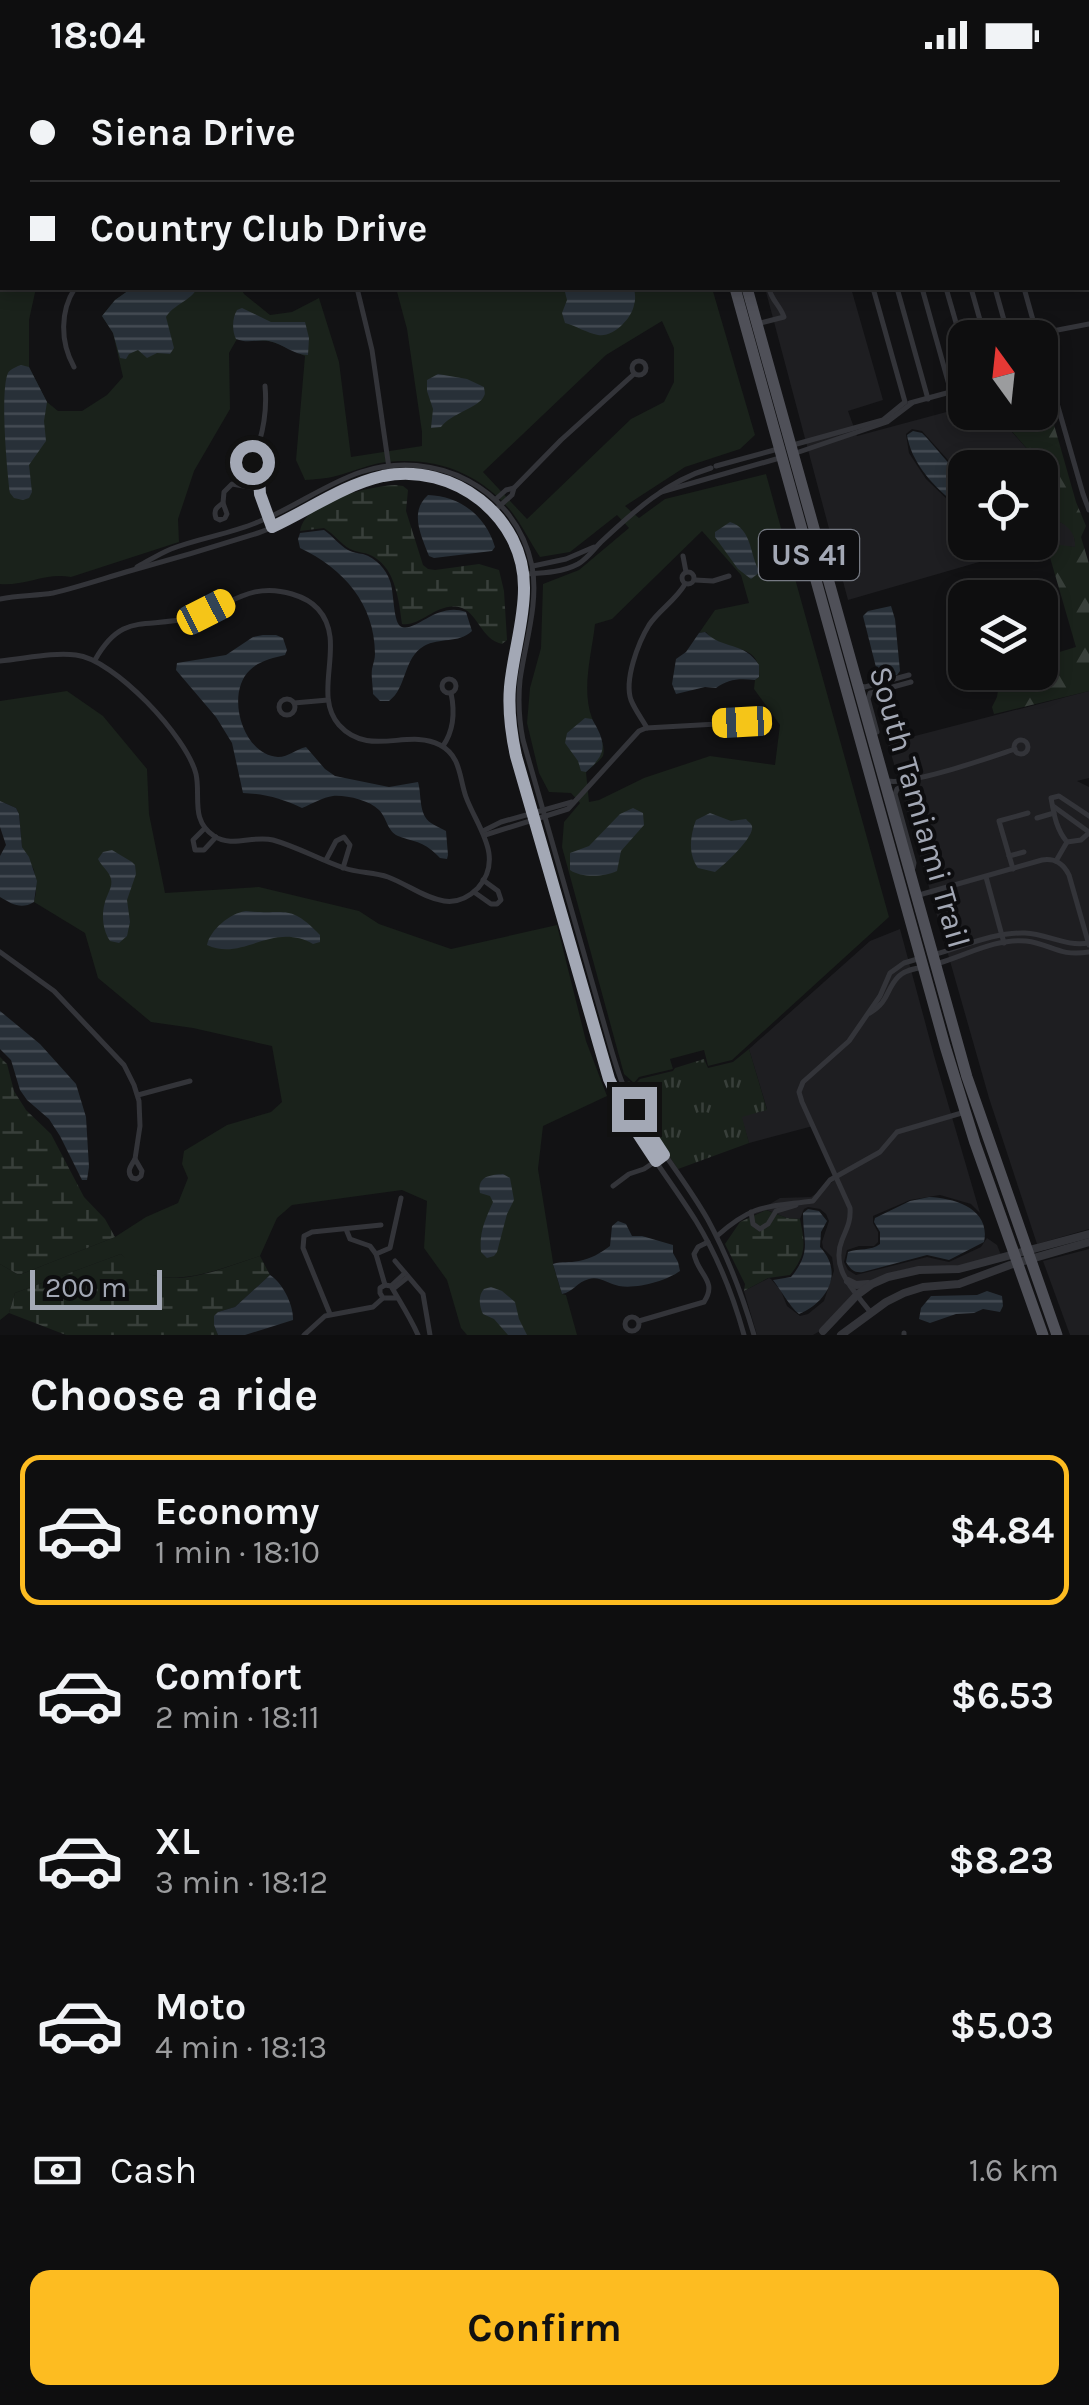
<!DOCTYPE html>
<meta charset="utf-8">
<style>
:root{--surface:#0e0e0f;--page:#1c1c1d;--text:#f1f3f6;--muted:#9b9c9e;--line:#2e2e2f;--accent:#fdbc21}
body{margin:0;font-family:Karla,sans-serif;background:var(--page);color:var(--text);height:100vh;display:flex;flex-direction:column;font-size:38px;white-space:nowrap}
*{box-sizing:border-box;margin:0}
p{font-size:32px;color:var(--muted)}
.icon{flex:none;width:55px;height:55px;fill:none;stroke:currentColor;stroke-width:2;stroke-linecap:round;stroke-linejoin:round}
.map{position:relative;height:1265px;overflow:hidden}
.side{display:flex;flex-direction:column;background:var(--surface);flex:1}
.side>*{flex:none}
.banner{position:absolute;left:0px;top:0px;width:1090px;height:220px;box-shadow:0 5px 15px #0003,0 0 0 2px var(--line);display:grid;align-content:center;height:220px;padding:0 30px;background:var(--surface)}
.needle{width:65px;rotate:345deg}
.controls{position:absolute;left:948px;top:250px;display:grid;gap:20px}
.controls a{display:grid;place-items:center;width:110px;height:110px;border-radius:20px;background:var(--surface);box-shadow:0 5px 15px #0003,0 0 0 2px var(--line);font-size:50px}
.scale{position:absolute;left:30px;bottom:25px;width:132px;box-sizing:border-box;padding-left:10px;border:5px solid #a3a8b5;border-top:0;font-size:28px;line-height:35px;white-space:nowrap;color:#a3a8b5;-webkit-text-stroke:8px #0d0d0f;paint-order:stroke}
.end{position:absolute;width:45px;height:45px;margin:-22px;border:12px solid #a3a8b5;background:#111;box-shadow:0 0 0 5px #111}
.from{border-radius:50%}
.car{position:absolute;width:30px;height:60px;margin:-30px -15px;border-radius:12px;box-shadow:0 0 8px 2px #0007;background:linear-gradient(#f5c518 24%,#345 0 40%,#f5c518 0 76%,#345 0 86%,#f5c518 0)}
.banner b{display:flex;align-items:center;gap:35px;height:95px;font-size:38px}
.banner b+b{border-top:2px solid var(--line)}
.banner i{width:25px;height:25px;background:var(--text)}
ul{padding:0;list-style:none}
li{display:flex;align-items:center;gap:30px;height:150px;margin:0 20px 15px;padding:0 10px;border:5px solid transparent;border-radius:20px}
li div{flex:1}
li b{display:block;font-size:38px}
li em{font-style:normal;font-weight:700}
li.active{border-color:var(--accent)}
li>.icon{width:90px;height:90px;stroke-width:1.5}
h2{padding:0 30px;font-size:45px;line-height:120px}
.pay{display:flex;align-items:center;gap:25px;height:110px;padding:0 30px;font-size:38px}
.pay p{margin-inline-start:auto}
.primary-button{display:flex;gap:20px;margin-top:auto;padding:20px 30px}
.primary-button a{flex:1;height:115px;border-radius:20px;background:var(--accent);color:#111;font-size:40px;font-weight:700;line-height:115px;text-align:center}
.status{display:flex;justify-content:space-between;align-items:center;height:70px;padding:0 50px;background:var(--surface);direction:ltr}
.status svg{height:28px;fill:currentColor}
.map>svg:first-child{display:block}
</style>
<div class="status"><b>18:04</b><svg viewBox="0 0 49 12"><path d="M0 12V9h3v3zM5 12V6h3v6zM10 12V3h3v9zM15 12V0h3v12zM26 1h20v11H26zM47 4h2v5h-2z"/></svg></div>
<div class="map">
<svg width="1089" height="1265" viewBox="0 0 1089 1265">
<defs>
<pattern id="forest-firs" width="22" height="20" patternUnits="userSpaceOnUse" patternTransform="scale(2.5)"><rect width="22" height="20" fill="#1a221b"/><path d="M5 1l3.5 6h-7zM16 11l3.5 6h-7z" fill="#383f3a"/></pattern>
<pattern id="wetland-marsh" width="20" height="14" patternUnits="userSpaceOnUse" patternTransform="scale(2.5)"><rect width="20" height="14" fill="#1a221b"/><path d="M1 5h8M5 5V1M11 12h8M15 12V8" fill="none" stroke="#383f3a"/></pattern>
<pattern id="park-tufts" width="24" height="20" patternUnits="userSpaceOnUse" patternTransform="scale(2.5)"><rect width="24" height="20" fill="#1a221b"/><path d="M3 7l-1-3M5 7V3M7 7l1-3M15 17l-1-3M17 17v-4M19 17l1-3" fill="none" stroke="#383f3a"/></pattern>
<pattern id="water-rules" width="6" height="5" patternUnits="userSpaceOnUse" patternTransform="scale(2.5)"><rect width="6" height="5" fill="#283038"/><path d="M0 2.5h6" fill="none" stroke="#444b53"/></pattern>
</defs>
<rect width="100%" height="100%" fill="#121214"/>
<g fill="#1e1e21">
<polygon points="765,218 851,218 883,330 848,341 857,366 965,337 962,350 980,354 995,343 1036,389 1033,397 965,398 965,409 922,361 912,359 906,364 909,383 926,409 950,432 965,427 965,446 960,451 960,457 965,472 975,487 984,485 988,473 1040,472 1040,418 1046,426 1048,446 1068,456 1073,462 1076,477 1049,476 1029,483 993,488 848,530"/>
<polygon points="1089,621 1089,708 1077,711 1089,717 1089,1159 1037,1174 989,1028 888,673"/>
<polygon points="900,859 935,989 980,1143 971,1134 940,1125 910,1130 873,1146 873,1153 878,1162 878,1172 874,1176 859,1176 847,1180 844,1192 848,1200 856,1205 927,1187 949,1192 981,1177 987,1168 997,1175 1001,1185 969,1195 907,1199 887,1204 863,1217 820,1261 813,1265 757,1265 744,1221 769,1208 771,1209 781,1221 787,1236 800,1246 808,1244 824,1231 834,1201 832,1187 823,1178 822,1172 829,1151 826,1144 820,1139 808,1137 804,1139 800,1149 787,1148 767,1140 748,1147 780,1128 811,1127 838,1108 813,1056 749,1073 741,1046 767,1039 749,979 870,871"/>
<polygon points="1089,1179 1089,1265 1070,1265 1043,1191"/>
</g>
<g fill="#1a221b" fill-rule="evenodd">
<path d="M0,161H2V218H36L29,250V297L47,332L58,341H82L107,325L123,307L113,263L102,246L115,230L132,218H241L244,224L270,245L292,242L319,228L339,292L351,387L422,376V362L407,259L396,218H712L755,365L740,379L685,397L625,436L639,448L665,429L766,404L889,847L732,990L708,996L704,980L670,989L673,999L639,1007L634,1013L624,1004L562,777L564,752L580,733L571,723L549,722L539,703L527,653L530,618L541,578L543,514L579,500L629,458L617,445L570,482L540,487C530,472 522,455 511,441C478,401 431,385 380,393C365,396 351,402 336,406C326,409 315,409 305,410L296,390L305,286C294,282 283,275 272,272C259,269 249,273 237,269L229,283L230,339L194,401L178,449L179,472L71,507C47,502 25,516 0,514ZM662,251L674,278V312L664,332L631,349L527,449L483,402L606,285ZM702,461L741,505L749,533L715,540L699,563L706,562C710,567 713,571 719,573C739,580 761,578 759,607L755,610L754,619L780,655L775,695L710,686L644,708L599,730L589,732L586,702C590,698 600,691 603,686C607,674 595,658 592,648C581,619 592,583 595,554L612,549Z"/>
<path d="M67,621L103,646L147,699L149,744L165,823L259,817L359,841L379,854L451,879L557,855L586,971L607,1026L543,1056L538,1099L554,1198L562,1224L566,1225L577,1265H467L461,1258L447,1210L424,1178L427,1131L402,1120L292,1135L277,1148L260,1186C222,1198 177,1219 138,1200C131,1197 126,1190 121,1184L15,1223L9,1243L0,1250V1194L19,1205L115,1167L146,1147L178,1133L188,1108L182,1094L184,1081L227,1055L271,1042L282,1032L272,976L193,958L151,952L98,908L85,863L34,832L36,823L34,800L22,777L19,744L16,738L0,731V631Z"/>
</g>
<path fill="url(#forest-firs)" d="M1043,316L1076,432L1086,456L1081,467L1089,494V621L994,644L992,637L997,627L1001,603L1040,602V588L1076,577L1047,477L1060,475L1075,477C1076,459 1063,453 1048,446L1046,426L1040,418V398L1033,397L1036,389L996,343L975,356L962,350L965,337V342H1040V317Z"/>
<g fill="url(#wetland-marsh)">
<path d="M395,415L403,416L408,420L406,441L423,495L428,499L435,500L479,494L499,500L504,521L507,570L502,574C481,569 479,545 462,538C438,530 422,557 402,554C399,532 396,500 374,487C367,482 358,483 350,479C341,474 334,464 324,458L300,461C305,430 368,417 395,415Z"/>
<polygon points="0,987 7,994 14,1021 26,1040 51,1064 84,1127 105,1149 115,1167 19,1205 0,1194"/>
<path d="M766,1140L787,1148L800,1149C805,1174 807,1184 790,1205L768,1208L744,1221L745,1214L725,1174L740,1152Z"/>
<path d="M121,1184C159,1228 214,1201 260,1186L270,1205L235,1237L218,1242L215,1246L214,1255L218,1265H66L9,1243L15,1223Z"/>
</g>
<polygon fill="url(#park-tufts)" points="749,979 767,1040 742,1047 749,1073 678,1099 649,1057 625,1013 629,1011 634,1015 640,1009 673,1001 675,998 704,989 708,998 733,992"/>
<g fill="url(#water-rules)">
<path d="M132,218H197C191,231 174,234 166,247L174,278L170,284L157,283L147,288L138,280L129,284L126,289L120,288L113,263L102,246L115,230Z"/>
<path d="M564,218H634C635,224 636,229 634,235C632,248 613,268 598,265C587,263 576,256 565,253L562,243L567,230Z"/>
<path d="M242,238L271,252H305L309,268L308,285C293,285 284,274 269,271C257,269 248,274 236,269C232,261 232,248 237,240Z"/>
<path d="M21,295L29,297L47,332L44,351L46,371L29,395L32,422L29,428L23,430L14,428L10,423C7,400 0,320 8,303C10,299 18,296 21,295Z"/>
<path d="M438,304L467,309L484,317C484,320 486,323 484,326C480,337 450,344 441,357L431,358L433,339L427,321V310Z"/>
<path d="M913,361L922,363L926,367L965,412V425L951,430C931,414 911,391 907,365Z"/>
<path d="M428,425C460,426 486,446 495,477L492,481L434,488L429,486C421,465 409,442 428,425Z"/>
<path d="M730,452C753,459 749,485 760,502L751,509L738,499L715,467V462Z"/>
<path d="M324,460C333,466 339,475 348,480C354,483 357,483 363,484C376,488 386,499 390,511C394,521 393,550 400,556C414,565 436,531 466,542L472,561C458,574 440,567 424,576C403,588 407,618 389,631H380L373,624C373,616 371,607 372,599C373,594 375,589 375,584C375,534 343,498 300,478L298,469L300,463Z"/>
<polygon points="891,536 895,549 900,601 897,605 879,609 863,546 868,541"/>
<path d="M705,562C723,580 744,571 759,595V607L755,610C739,608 728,609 716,618L705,617L676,624L672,614L676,589L686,582L699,563Z"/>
<path d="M263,565H276L283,568L287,580L285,585C273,588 259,591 250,600C225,623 242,685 278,687C289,687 296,679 306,677L325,699L335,706L389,717L418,712C422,725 418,744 431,753C435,756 441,758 446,761L448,785L447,789L440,788C424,771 417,773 398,766C387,761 387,748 379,740C369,730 346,725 333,726C323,727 312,734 302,738C283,729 265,724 243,723L232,673L216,647L176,600L177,593L226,585L253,567Z"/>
<path d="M585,648L592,649C607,674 607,684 586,702L581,701L578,691L565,673L567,663Z"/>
<path d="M0,731L16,738L19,744L22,777L29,787L37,811L34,832C21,840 12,834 0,827V786L6,775L0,757Z"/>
<path d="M633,738L643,743L644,755L621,781L617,801C605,807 581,808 570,800V783L589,776L620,744Z"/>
<path d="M710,743L731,751L746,749C748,752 751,753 752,756C755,767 724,795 715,802L698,798C688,784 690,766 696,750Z"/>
<path d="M112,780L132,792L135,795L136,804L127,830L130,852L127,866L119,873L110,871C103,861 101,845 105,832C107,824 113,817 111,809C110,802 101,796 98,789L103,782Z"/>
<path d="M246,841C286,846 288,832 320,865V872L313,874C272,851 243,892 207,875C210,860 230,843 246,841Z"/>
<polygon points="0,941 40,974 76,1014 86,1047 89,1097 87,1110 82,1110 60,1066 49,1049 27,1030 20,1020 11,990 0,979"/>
<path d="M503,1104L510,1108L514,1130L507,1144L497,1182L494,1186L487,1188L481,1182C479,1162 485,1150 493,1132L490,1126L480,1123C477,1106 490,1105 503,1104Z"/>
<path d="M929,1127C955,1128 991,1139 984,1172L949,1190L927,1185L863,1202C854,1203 851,1200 846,1192L848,1182C859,1178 871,1181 880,1174V1162L874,1152L875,1148L910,1131Z"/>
<path d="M808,1139L819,1141L827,1151L821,1162L820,1177C844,1202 828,1232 799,1244C789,1236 781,1220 773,1210L791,1207C812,1182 803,1172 803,1143Z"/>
<path d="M618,1151L626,1154L632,1166H642L673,1175V1183L678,1192L680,1201C666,1211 637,1219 619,1216C608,1214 600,1206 589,1209C577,1212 573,1222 562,1224L553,1194C562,1191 569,1193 579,1191C590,1189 601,1183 610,1176L612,1156Z"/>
<path d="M270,1205C282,1212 294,1235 293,1250L245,1265H218L214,1255V1246L218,1242L235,1237Z"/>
<path d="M491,1217L502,1221L515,1232L519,1249L527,1265H508L494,1249L483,1244C479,1236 478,1225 484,1219Z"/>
<polygon points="987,1221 1002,1226 1003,1236 1000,1242 983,1239 974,1243 956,1244 930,1253 919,1249 921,1238 931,1226 977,1225"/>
</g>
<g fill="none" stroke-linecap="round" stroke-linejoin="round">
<g stroke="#333439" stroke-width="5">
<polyline points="0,124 2,125"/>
<polyline points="1088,148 1089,148"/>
<polyline points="357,218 372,280 390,405"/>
<polyline points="873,218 905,332"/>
<polyline points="897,218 928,329"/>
<polyline points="922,218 951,322"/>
<polyline points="946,218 965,284"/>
<polyline points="971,218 985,268"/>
<polyline points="995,218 1009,268"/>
<polyline points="1024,218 1038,268"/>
<path d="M757,254L784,247C780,235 771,230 769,218"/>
<polyline points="1037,264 1089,254"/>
<polyline points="1040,274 1083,424 1089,440"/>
<circle cx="639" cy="298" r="7"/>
<path d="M74,297C60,272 60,241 75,218"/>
<polyline points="910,333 965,318"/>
<polyline points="259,373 260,424 272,457"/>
<polyline points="793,375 883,350 905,332"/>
<polyline points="793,384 887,352 912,333"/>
<path d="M258,390L252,392L249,388L250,377L259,373C265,353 267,337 265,316"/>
<polyline points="716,396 778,379"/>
<polyline points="661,422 783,387"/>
<polyline points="496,429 506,420 514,418"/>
<polyline points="223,433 224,422 232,414 260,419"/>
<path d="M223,433L227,444L225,448L220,450L216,448C213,440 217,437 223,433Z"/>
<polyline points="494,441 512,425 514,418 561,370 634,304"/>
<polyline points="683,486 686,502"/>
<polyline points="533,496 566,489 594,477"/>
<path d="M137,497C148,491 159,484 171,479C199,468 230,464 258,452C294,438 325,414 361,402C435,378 516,418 532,496C539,533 525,573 520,610C518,630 519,650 523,670L612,982C618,1002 624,1021 635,1039C657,1077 686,1111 708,1150C728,1187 742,1224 754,1265"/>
<circle cx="688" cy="508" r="6"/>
<path d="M524,504C542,503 561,503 578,494C588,488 593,480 601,472C634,441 667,411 711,398"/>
<polyline points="695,510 713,511 729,506"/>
<path d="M0,529C18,525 35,526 53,523C78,517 102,509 126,502C170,490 214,477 258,463C308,446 349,405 405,404C457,403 506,437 520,487C531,527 516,568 511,607C508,628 509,648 512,668L608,1006C628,1059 666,1103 696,1151C718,1187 733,1225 744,1265"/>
<path d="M0,591C24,589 52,582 76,585C114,589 187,667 196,704C201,726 190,750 214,766C232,778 253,765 273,770C298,777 320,790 344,798C358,803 374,802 388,807C407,814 424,828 444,831C457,833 469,827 478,818C505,787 477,757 466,727C459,707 461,686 440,675C408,658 369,688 339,655C311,623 348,572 318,539C311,531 302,527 292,524C250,511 230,536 192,547C147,560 123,540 95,590"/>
<circle cx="449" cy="616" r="7"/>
<polyline points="859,615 865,617 909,605"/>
<polyline points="870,623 868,629 877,662"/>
<polyline points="871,623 911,612"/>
<circle cx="287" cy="637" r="8"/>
<polyline points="294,633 328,630"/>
<circle cx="759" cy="652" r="6"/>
<path d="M647,658C642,649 635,640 631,630C624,610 638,573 649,555C659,540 676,530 685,514"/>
<circle cx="1021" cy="677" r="7"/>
<path d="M443,676C454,660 455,642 451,623"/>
<path d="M888,711C912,715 988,688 1015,679"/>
<polyline points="1053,736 1089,762"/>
<polyline points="1037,748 1054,743"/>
<polyline points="205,758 193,770 195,780 204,780 216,767"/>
<polyline points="483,761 501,752 572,732"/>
<polyline points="485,765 568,739 639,661 646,658 753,652"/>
<path d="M1067,772C1056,759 1054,744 1051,728L1059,726L1089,746"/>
<polyline points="1067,772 1081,770 1089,763"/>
<polyline points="1009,786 1024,782"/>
<polyline points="326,790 336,771 344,767 350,775 343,798"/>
<polyline points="1056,791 1067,772"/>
<polyline points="913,798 914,793 895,724 897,719 916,709"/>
<polyline points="1013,799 999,751 1028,743"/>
<polyline points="986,807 1004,873"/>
<polyline points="474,822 491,834 497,834 501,830 498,821 483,810"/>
<path d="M919,825L1042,790C1055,788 1063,793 1069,805L1089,875"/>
<polyline points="0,882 54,921 124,995 134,1015 139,1031 140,1056 135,1089"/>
<path d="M936,884C964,876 995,862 1025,863C1048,864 1065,877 1089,873"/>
<path d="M939,893C966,885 997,868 1026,871C1052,874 1058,887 1089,882"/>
<path d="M870,943C890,930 885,921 898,907C904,900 915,899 923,897"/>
<polyline points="138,1025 190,1011"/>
<path d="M135,1089L142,1101L141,1106L137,1109L132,1108C126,1101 131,1096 135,1089Z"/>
<polyline points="613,1116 629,1104 644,1099 665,1085"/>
<polyline points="751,1142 753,1154 760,1159 768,1154 776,1141 796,1135"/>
<polyline points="346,1159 350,1169 370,1176 376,1184 385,1215"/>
<path d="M717,1166C754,1133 768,1137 813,1131L830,1110L880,1082L897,1062L965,1042"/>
<polyline points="376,1184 390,1178 401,1128"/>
<polyline points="395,1191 423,1224 430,1265"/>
<polyline points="391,1216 405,1203"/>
<polyline points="393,1219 408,1207"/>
<path d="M396,1228H383L380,1223V1218L385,1215L391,1216C400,1232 410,1247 418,1265"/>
<path d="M871,1243C855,1222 830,1199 842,1170C847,1158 851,1151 850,1138L802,1032L799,1022L803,1012L849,971L880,926L890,903L904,893L921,888"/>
<polyline points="330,1244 303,1178 304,1166 312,1162 381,1155"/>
<circle cx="632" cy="1254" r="7"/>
<path d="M639,1251L704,1232C718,1211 698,1205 694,1184L698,1177L708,1172"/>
<polyline points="904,1263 904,1265"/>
<polyline points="304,1265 325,1246 373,1237 383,1228"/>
</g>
<g stroke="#333439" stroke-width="8">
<polyline points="848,1211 856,1215 868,1214"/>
<polyline points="823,1261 857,1225 872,1214 888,1207 919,1200 959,1199 1089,1164"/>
<polyline points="841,1265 886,1232 904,1223 923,1217 959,1214 1010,1195 1089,1172"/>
</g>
<g stroke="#4f5058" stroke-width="11">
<polyline points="679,0 680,2"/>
<polyline points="735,218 945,976 975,1073 1043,1265"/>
<polyline points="747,218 967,1007 1057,1265"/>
</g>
</g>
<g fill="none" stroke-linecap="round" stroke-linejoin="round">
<path stroke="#a3a8b5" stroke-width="12" d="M252,392L258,390L260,424L272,457C309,440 343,415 383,406C453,392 525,446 524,519C524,552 513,584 510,617C508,641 511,663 516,686L609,1009L627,1047L656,1091L664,1085L634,1039"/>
</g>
<g text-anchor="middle" stroke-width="8" stroke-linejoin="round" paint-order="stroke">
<rect fill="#0d0d0f" stroke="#767a83" stroke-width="2.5" x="759" y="460" width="100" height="50" rx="8"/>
<g font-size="30" font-weight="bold" fill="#a3a8b5">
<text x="809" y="495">US 41</text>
</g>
<g font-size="32" fill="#a3a8b5" stroke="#0d0d0f">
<text transform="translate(920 737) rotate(74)" y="11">South Tamiami Trail</text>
</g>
</g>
</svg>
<div class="controls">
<a><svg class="needle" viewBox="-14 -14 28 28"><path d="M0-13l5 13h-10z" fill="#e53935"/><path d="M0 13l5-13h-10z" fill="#9b9c9e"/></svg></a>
<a><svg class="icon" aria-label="locate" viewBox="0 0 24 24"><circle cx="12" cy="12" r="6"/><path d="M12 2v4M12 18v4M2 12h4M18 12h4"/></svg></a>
<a><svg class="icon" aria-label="layers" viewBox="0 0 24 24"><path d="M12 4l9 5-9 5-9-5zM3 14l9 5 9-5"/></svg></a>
</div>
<div class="scale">200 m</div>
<i class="end from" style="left:252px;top:392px"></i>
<i class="end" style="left:634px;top:1039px"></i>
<i class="car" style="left:206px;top:542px;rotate:63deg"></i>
<i class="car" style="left:742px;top:652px;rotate:267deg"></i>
<div class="banner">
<b><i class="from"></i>Siena Drive</b>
<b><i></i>Country Club Drive</b>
</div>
</div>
<section class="side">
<h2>Choose a ride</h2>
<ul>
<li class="active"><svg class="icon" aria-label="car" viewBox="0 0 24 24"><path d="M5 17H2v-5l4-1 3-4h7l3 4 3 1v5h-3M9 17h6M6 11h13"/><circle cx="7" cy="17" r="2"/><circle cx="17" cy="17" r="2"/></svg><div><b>Economy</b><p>1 min · 18:10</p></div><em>$4.84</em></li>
<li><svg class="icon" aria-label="car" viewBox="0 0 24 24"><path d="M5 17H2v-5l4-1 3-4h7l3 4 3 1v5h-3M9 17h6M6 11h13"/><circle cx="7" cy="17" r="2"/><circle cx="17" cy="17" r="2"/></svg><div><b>Comfort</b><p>2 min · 18:11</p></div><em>$6.53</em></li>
<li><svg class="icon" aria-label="car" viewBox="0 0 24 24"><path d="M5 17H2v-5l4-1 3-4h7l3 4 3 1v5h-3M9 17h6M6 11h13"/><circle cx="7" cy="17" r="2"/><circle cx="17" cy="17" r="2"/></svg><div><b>XL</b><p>3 min · 18:12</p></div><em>$8.23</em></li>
<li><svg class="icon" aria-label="car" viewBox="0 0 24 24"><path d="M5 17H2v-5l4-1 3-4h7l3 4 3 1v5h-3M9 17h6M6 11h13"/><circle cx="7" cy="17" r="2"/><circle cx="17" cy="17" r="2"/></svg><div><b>Moto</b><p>4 min · 18:13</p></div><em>$5.03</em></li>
</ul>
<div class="pay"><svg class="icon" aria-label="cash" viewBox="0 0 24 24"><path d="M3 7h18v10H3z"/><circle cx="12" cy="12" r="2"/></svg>Cash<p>1.6 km</p></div>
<div class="primary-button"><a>Confirm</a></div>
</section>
